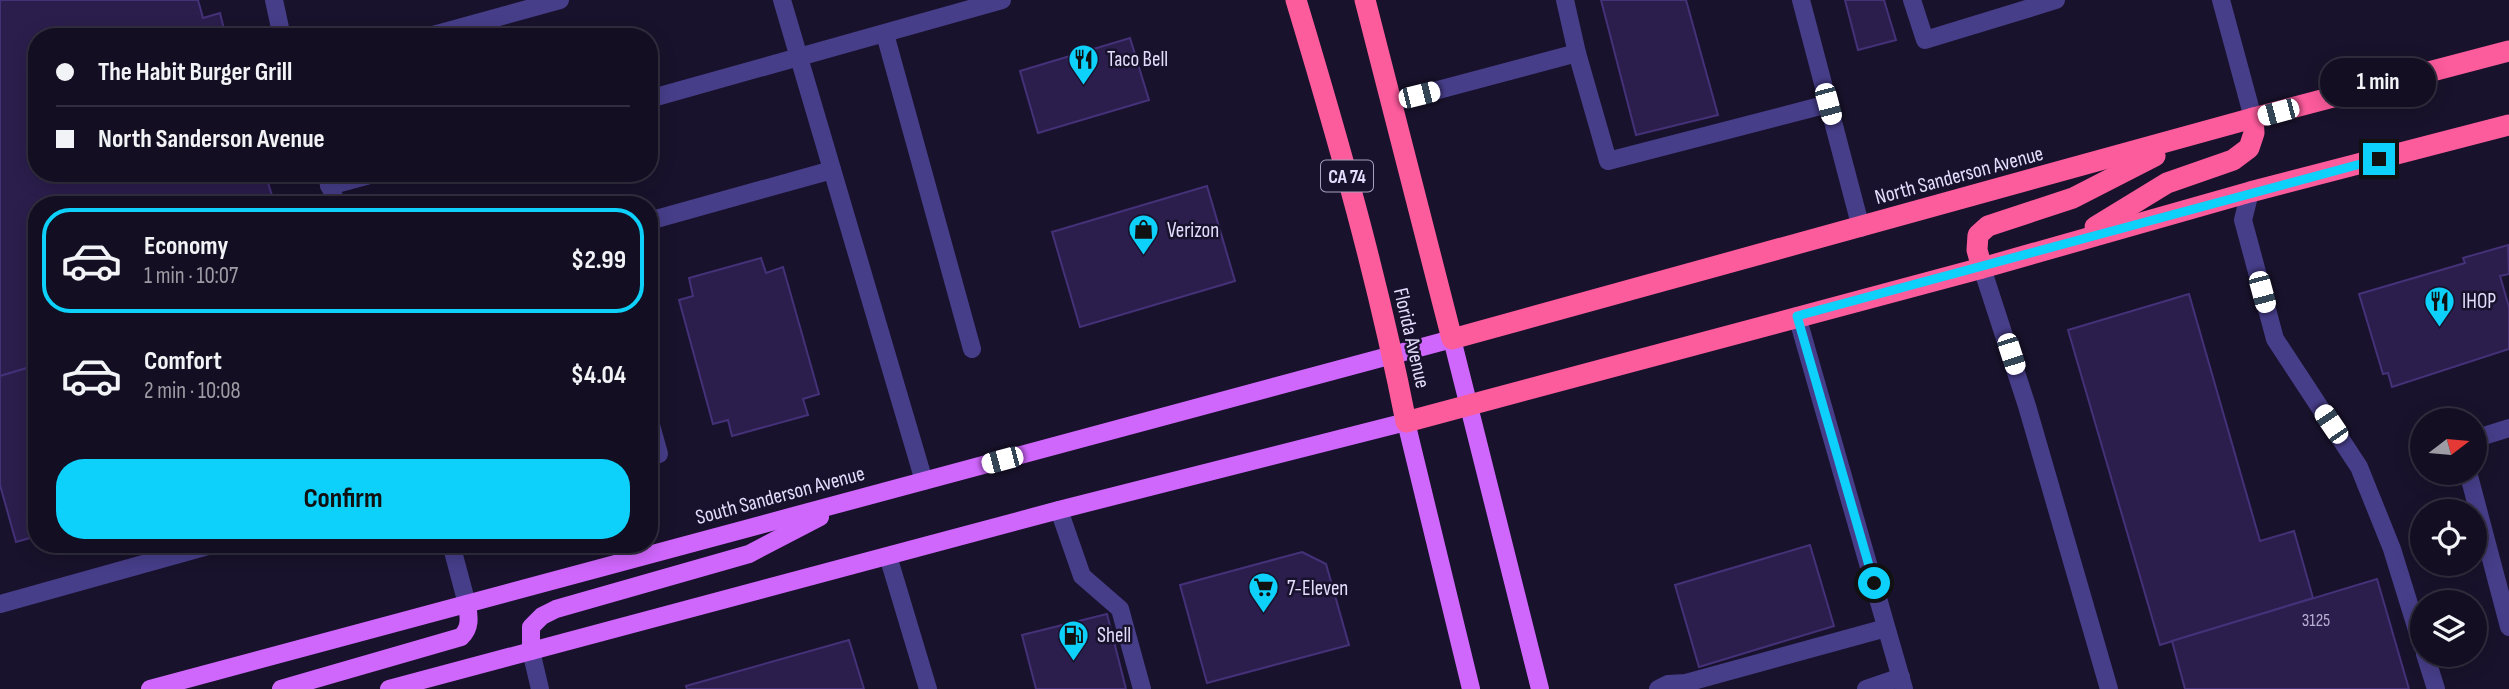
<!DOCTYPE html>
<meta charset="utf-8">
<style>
:root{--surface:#130e21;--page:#1c172a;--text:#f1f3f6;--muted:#9d9ca5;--line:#322e3f;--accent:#0dd1fb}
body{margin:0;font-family:"Sofia Sans Condensed",sans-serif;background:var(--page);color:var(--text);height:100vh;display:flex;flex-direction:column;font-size:26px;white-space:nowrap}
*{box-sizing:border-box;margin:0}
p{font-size:23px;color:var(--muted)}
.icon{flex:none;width:38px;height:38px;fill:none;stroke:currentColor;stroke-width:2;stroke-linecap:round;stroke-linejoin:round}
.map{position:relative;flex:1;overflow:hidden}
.sheet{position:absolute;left:28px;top:196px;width:630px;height:357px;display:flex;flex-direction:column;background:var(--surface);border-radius:28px;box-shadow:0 4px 18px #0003,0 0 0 2px var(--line)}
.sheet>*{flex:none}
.guide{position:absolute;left:28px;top:28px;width:630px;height:154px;border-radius:28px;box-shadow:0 4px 18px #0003,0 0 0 2px var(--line);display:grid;align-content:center;height:154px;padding:0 28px;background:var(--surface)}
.needle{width:46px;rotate:74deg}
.tools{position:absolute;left:2410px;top:408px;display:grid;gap:14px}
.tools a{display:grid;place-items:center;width:77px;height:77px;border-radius:50%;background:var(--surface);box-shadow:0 4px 18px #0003,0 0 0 2px var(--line);font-size:35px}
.end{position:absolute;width:32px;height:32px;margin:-16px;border:9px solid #0dd1fb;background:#111;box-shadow:0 0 0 4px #111}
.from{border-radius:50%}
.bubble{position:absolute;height:49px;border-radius:24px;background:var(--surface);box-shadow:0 4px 18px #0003,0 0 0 2px var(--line);font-size:23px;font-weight:700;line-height:49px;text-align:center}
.car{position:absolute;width:21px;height:42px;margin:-21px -10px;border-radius:9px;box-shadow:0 0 5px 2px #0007;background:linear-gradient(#fff 24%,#345 0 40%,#fff 0 76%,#345 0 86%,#fff 0)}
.guide b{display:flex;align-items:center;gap:24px;height:66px;font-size:26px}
.guide b+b{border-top:2px solid var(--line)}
.guide i{width:18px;height:18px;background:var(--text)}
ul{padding:12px 0 0;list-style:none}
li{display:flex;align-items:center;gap:21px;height:105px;margin:0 14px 10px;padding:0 14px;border:4px solid transparent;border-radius:28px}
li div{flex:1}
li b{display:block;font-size:26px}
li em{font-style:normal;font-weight:700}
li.selected{border-color:var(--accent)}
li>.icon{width:63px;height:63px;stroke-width:1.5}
.action{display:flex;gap:14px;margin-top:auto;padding:14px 28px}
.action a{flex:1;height:80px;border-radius:28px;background:var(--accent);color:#111;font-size:28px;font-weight:700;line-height:80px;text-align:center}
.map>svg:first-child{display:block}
</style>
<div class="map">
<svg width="2509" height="689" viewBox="0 0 2509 689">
<rect width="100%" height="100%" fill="#19122c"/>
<g fill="#2b1e4d" stroke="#443178" stroke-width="2">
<polygon points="0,0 198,0 203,18 220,13 226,37 37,37 37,173 265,173 275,205 37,205 37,365 0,376"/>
<polygon points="1601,0 1686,0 1718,115 1636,135"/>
<polygon points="1845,0 1884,0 1896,40 1858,50"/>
<polygon points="1130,38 1149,100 1038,133 1020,71"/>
<polygon points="1207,186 1235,281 1080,327 1052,232"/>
<polygon points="2508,245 2509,274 2500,276 2509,307 2509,349 2392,387 2388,373 2383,374 2359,294 2465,263 2463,258"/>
<polygon points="761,258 766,273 783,267 819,394 803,399 808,415 732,436 728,420 713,424 679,300 693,296 689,278"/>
<polygon points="2189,294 2260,541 2294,531 2313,598 2160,645 2068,330"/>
<polygon points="37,365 37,536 16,542 0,485 0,376"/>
<polygon points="1810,545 1834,626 1699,667 1675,585"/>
<polygon points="1302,552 1326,564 1349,645 1207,683 1180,585"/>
<polygon points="2377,579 2409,689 2185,689 2172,641"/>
<polygon points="1107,614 1126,689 1036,689 1022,635"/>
<polygon points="849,640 864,689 687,689 686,686"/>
</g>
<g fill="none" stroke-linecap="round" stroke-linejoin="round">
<g stroke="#473e8a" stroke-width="18">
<polyline points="274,0 282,37"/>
<polyline points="782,0 924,481"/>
<polyline points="1801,0 1861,228"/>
<polyline points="1912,0 1925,40 2056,0"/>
<polyline points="2221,0 2253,118"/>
<polyline points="885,34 972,349"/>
<polyline points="426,37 560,0"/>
<polyline points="1577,53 1608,161 1828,104"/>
<polyline points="649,99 1002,0"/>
<polyline points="1393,102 1577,53 1565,0"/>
<polyline points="325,173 337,205"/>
<polyline points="329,186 377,173"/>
<polyline points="2250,192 2243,220 2275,339 2359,467 2392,549 2422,646"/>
<polyline points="649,221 832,170"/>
<polyline points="1982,268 2027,406 2109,689"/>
<polyline points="1797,316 1904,689"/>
<polyline points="649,418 659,454"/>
<polyline points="2474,439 2509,428"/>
<polyline points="2468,472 2509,627"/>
<polyline points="1059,510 1082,576 1120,609 1142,689"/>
<polyline points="451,544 467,604"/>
<polyline points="888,556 928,689"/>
<polyline points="0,604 215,544"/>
<polyline points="531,651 540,689"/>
<polyline points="2425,654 2436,689"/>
<polyline points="1658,689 1668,684 1686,683 1886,628"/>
<polyline points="1866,689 1901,677"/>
</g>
<g stroke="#d067fd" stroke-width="18">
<polyline points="531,651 531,627 542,616 556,609 749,554 820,517"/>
<polyline points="150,689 1452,339 1540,689"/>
<path d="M281,689L461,637C471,628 469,617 467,604"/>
<polyline points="389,689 1059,510 1406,422 1471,689"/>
</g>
<g stroke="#fc5b9c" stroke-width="21">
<path d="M1296,0C1338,139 1378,279 1406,422L1982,268L2250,192L2509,125"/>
<polyline points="1365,0 1452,339 2253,118 2509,51"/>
<polyline points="2095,227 2167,183 2233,160 2249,148 2254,133 2253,118"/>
<polyline points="1982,268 1977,250 1978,235 1988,226 2073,198 2155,156"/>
</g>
</g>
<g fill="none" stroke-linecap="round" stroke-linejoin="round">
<path stroke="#0dd1fb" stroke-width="9" d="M1874,583L1797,316C1991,265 2185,210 2379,159"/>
</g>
<defs>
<symbol id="restaurant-pin" viewBox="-11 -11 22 30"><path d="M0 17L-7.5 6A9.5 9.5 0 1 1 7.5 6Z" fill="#0dd1fb" stroke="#19122c"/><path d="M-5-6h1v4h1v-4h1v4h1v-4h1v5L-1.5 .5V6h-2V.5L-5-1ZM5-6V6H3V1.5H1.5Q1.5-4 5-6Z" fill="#111"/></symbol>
<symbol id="shop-pin" viewBox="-11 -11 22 30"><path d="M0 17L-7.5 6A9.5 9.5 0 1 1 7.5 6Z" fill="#0dd1fb" stroke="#19122c"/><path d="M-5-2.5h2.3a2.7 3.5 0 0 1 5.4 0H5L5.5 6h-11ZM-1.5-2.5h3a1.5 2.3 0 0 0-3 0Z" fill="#111"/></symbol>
<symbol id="supermarket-pin" viewBox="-11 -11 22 30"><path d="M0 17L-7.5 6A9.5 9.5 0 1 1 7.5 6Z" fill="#0dd1fb" stroke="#19122c"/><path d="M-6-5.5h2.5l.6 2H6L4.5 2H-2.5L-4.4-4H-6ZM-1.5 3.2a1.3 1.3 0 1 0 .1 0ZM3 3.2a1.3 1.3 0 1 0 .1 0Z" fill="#111"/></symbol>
<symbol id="fuel-pin" viewBox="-11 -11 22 30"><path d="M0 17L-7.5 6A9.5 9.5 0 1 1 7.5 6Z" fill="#0dd1fb" stroke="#19122c"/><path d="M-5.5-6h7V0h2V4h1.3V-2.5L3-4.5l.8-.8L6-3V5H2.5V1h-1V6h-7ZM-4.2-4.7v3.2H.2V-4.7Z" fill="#111"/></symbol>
</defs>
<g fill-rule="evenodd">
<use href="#restaurant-pin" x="1066" y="42" width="35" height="47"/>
<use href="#shop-pin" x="1126" y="212" width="35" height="47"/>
<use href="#restaurant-pin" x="2422" y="284" width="35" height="47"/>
<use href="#supermarket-pin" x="1246" y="570" width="35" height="47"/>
<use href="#fuel-pin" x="1056" y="618" width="35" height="47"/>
</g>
<g text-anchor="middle" stroke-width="5" stroke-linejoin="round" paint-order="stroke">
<g font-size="18" fill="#b6aed2">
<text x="2316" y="626">3125</text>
</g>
<rect fill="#19122c" stroke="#a7a1bf" stroke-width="2" x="1321" y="160.5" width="52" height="31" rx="5"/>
<g font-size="19" font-weight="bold" fill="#e4defe">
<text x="1347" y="183">CA 74</text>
</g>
<g font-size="21" fill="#e4defe" stroke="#19122c" text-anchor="start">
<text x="1107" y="66">Taco Bell</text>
<text x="1167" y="237">Verizon</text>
<text x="2462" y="308">IHOP</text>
<text x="1287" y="595">7-Eleven</text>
<text x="1097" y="642">Shell</text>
</g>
<g font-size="21" fill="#e4defe" stroke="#19122c">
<text transform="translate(1959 175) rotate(-15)" y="7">North Sanderson Avenue</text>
<text transform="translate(1412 338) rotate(77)" y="7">Florida Avenue</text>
<text transform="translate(780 495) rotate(-15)" y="7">South Sanderson Avenue</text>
</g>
</g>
</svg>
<div class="tools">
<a><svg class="needle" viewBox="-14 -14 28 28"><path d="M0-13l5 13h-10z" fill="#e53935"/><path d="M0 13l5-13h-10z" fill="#9d9ca5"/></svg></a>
<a><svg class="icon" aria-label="locate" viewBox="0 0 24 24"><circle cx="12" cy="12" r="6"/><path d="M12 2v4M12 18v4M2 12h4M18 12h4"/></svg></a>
<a><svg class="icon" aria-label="layers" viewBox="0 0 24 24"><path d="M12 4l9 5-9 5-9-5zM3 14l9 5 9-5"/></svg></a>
</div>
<i class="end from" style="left:1874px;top:583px"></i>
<i class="end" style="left:2379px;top:159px"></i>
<div class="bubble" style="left:2320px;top:58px;width:116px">1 min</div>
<i class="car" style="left:1419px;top:95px;rotate:76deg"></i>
<i class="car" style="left:1828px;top:104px;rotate:165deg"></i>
<i class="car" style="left:2278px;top:112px;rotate:255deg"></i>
<i class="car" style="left:2262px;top:292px;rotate:165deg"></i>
<i class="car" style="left:2011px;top:354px;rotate:162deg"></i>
<i class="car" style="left:2331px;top:424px;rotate:326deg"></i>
<i class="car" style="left:1002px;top:460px;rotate:255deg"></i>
<div class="guide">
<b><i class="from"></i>The Habit Burger Grill</b>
<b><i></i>North Sanderson Avenue</b>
</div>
<section class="sheet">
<ul>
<li class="selected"><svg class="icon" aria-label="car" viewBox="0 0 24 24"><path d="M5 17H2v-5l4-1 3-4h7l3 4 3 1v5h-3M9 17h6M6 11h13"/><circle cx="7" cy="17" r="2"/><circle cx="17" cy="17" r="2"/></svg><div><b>Economy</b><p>1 min · 10:07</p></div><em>$2.99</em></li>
<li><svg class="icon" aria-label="car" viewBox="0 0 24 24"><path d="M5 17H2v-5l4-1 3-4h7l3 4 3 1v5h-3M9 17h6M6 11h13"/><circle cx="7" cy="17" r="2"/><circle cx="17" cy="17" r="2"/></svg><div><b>Comfort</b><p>2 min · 10:08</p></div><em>$4.04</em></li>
</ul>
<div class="action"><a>Confirm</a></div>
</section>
</div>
